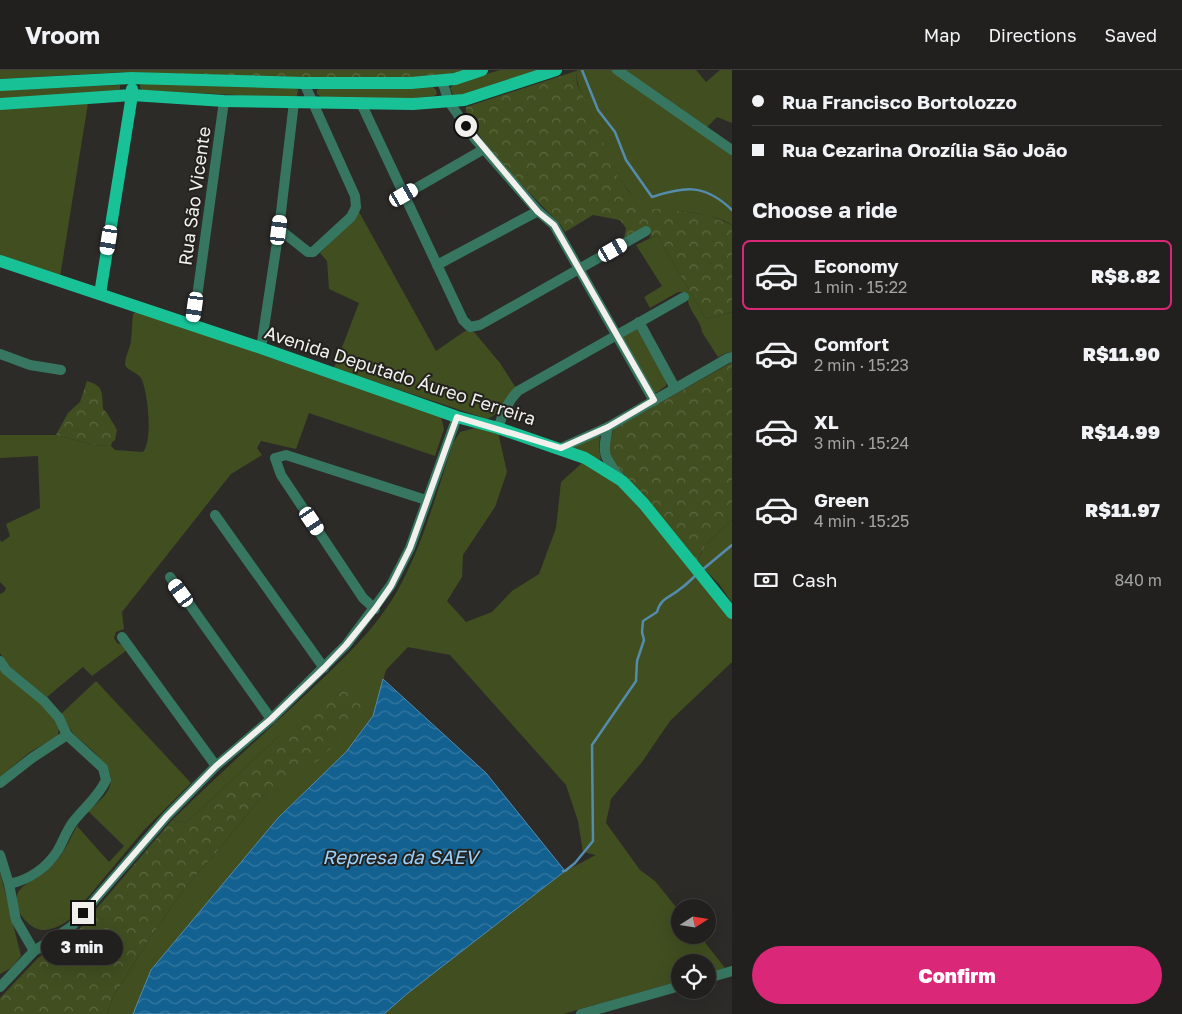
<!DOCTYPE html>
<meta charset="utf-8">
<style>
:root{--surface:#22201e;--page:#2a2827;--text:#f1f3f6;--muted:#a2a3a4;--line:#3f3e3c;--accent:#db2777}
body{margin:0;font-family:"Golos Text",sans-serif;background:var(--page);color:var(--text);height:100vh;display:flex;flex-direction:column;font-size:19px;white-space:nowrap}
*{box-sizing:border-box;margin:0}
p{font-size:16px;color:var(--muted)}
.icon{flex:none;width:28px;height:28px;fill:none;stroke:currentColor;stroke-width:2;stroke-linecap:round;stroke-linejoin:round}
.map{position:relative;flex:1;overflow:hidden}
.drawer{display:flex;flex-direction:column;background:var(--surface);width:450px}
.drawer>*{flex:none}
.hud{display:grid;align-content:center;height:110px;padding:0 20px;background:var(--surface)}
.needle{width:32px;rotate:78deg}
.fabs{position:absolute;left:671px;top:829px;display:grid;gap:10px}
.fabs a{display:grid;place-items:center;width:45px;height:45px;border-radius:50%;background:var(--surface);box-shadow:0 5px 20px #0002,0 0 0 1px var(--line);font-size:25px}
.end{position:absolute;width:22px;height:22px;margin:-11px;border:6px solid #f1f0ed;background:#111;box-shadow:0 0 0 2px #111}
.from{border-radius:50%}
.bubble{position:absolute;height:35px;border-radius:18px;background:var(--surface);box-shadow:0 5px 20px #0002,0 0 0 1px var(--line);font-size:16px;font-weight:800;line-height:35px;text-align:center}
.car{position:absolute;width:15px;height:30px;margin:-15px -8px;border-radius:6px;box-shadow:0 0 4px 1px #0007;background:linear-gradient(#fff 24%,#345 0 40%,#fff 0 76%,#345 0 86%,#fff 0)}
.hud b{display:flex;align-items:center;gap:18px;height:48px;font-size:19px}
.hud b+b{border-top:1px solid var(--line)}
.hud i{width:12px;height:12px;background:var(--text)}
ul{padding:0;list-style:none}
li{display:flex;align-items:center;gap:15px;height:70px;margin:0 10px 8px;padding:0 10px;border:2px solid transparent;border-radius:8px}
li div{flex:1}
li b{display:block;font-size:19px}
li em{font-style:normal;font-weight:800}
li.current{border-color:var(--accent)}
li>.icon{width:45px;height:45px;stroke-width:1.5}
h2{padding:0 20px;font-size:22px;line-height:60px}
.pay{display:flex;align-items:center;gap:12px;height:55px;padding:0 20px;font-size:19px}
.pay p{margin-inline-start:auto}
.action{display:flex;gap:10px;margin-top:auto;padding:10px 20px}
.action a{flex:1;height:58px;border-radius:30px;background:var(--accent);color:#fff;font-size:20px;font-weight:800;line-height:58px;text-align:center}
header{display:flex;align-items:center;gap:30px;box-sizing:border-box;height:70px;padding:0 25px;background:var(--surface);border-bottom:1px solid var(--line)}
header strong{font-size:24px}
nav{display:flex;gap:28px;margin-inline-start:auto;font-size:18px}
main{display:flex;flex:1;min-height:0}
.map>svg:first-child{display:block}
</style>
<header>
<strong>Vroom</strong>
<nav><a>Map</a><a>Directions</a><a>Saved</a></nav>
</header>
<main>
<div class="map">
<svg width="732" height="944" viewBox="0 0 732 944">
<defs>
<pattern id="forest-crowns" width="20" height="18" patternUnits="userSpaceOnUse" patternTransform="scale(1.25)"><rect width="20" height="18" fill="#404e20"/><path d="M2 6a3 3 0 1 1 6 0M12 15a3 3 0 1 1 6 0" fill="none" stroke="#5c6841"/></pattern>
<pattern id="water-waves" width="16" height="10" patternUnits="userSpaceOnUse" patternTransform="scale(1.25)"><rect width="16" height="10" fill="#126191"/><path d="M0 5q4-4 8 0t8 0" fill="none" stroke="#3578a1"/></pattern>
</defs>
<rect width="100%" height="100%" fill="#2d2b28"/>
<g fill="#404e20">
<polygon points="0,0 122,0 124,2 0,9"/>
<polygon points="500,0 541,0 461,25 453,25 450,18 456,13"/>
<path d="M579,0H696L706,12L720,0H732V53L717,47L705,59L732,80V155C713,144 691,142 669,140C664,139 656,141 650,139C640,136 616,107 611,97C605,85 603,70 597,58C590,38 577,23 576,1Z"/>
<polygon points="140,13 294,17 298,20 297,26 295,28 142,20 140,18"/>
<polygon points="120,15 120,19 116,22 0,29 0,20"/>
<polygon points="433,17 436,20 437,24 434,26 414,28 323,28 317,24 317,20 322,18"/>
<polygon points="88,33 60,207 0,187 0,38"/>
<path d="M358,140L436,281L465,261L474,262L500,293L516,318C508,330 501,343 487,349L334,298L359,233L329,219L327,191L320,183L354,150Z"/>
<path d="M657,165L706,249L732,242V282L726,283L718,287L702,262C701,249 686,239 688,227L684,222H678L650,238L644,227L662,216L636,175Z"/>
<path d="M136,242L191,260L441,347L444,359L435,386L309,343L296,379L261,371L257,378L262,385L231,404L122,542L124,559L116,562L114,568L117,573L123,575L127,580L92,606L83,597L47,627L9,597L0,583V524L4,522L6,518L0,512V470L2,472L10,466L6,454L40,438L38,386L0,388V365H56L94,375L111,376L115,380L143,382C153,370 148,325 142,310C139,302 126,301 125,294C125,287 130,278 131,271C132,262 132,253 133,244Z"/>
<polygon points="634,258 637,259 667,311 666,316 656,323 653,322 624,268 624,264"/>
<path d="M475,358L498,362L507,402L495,437L463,485L462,507L447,531L466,552L492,542L512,521L539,504L556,458L561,412L583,392L601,400L641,436L732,549V592L670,651L642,692L611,729L606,753L640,800L655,811L680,842V865H699L725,898L708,903V892H680V911L563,944H384L408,923L565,801L596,785L583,782L578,751L566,715L450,585L408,577L386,600L373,646L346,682L278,748L151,900L133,944H107L113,927L151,866L188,814L215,784L262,726L290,707L279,666L186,753L172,750C215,708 259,668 303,627C337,595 378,558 400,516C424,471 437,421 453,373L460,362Z"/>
<polygon points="595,366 600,367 599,378 601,390 597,389 571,376"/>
<polygon points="732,450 732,533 719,514 697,492 706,474"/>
<polygon points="0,597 43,634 59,656 58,666 30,682 0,707"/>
<path d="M96,611L191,713L144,760L69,850C62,855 54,859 45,860C29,861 13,839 17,825C19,816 33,811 40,806C49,799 59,790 64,780C69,773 72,764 77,756L109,792L124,776L88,741C93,736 100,731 105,725C125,700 88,679 73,663C68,657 66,650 61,644Z"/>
<polygon points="0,802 21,886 11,898 0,904"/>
</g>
<g fill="url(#forest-crowns)">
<polygon points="122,0 468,0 454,5 368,10 124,2"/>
<path d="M576,1L577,14L598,58L612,98L628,121L650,139H667L708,145L732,155V242L706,249L657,165L649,168L651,164L647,158L624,168L626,158L620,150L593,145L565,162L560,154C542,136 463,58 466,37Z"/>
<path d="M732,292V450L706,474L697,492L615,394C607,379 607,375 614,359Z"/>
<path d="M87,311C104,316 102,323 103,339L107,343L117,360L115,370L112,372L111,376L94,375L56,365L68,343L80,332Z"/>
<polygon points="357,615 362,635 349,660 319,690 262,726 215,784 188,814 151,866 113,927 107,944 0,944 0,928 38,888 75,864 172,750 186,753 279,666 343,616"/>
</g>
<polygon fill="url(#water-waves)" stroke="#558cad" points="383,609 486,703 565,801 408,923 384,944 133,944 151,900 278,748 346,682 373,646"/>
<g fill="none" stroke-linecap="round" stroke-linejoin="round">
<g stroke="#558cad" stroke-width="2.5">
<path d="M582,0L598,40L615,62L626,90L652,127C686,116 705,114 732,140"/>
<polyline points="702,500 732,475"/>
<path d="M563,801H565L575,793L593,771L592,675L636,611L637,591L644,570L642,562L643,551L657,542C661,527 670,528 680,519C686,515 691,510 696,505"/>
</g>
<g stroke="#377761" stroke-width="10">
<polyline points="617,0 732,80"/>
<polyline points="442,11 449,32 475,69 538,141 554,155 654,331"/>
<polyline points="361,33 463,250 470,257 480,255 646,161"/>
<polyline points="404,125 484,79"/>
<polyline points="279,159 308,182 313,182 351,147 356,137 355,126 304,13"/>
<polyline points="437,195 538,141"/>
<polyline points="639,252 675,318"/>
<polyline points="193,256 224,31"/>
<polyline points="261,278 279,159 294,32"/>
<polyline points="0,284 30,295 61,300"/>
<path d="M608,357C602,384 603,385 620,408"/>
<path d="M498,358C503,344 507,332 518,321L684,227"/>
<polyline points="561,378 608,357 728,288 732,287"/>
<polyline points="215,445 324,598"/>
<polyline points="170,507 271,649"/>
<polyline points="375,539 363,528 281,405 275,388 286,385 426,430"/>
<polyline points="122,567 216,696"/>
<path d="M0,591L6,600L44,631L59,648L67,665L103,698L106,710C99,726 84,738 73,752C67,760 63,771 58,780C47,798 29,810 9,814"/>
<polyline points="0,713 32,688 67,665"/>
<polyline points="0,785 9,814 16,850 34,881"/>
<polyline points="708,908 732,901"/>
<polyline points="0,917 34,881 71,857 167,746 216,696 271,649 346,575 391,515 410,478 457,347"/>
<polyline points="581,944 680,916"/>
</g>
<g stroke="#19c196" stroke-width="12">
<polyline points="0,15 131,8 304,13 411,13 455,9 482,0"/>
<polyline points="0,34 132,25 224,31 413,34 464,30 556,0"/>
<polyline points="0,191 261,278 457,347 498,358 585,388 622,411 644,434 732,543"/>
<polyline points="100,224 132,25 132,19"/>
</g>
</g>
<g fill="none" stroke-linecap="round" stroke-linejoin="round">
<polyline stroke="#f1f0ed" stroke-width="6" points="83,843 167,746 216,696 271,649 324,598 346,575 375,539 391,516 410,478 457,347 561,378 608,357 654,330 554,155 538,142 466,56"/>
</g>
<g text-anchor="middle" stroke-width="4" stroke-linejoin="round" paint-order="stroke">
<g font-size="18" fill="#f1f0ed" stroke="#23221e">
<text transform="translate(195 126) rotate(-82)" y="6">Rua São Vicente</text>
<text transform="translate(400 306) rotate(18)" y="6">Avenida Deputado Áureo Ferreira</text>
</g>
<g font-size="19" font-style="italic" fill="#9bd1fb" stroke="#23221e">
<text x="400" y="794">Represa da SAEV</text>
</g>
</g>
</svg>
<div class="fabs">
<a><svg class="needle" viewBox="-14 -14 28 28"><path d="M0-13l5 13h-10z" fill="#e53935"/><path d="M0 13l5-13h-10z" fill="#a2a3a4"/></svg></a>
<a><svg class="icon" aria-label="locate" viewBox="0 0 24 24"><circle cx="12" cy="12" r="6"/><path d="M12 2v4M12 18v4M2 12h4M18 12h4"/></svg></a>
</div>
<i class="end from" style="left:466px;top:56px"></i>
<i class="end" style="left:83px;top:843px"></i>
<div class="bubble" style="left:41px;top:860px;width:82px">3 min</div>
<i class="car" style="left:404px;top:125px;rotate:60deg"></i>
<i class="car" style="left:279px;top:160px;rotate:7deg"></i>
<i class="car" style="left:109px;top:170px;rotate:189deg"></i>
<i class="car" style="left:613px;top:180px;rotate:60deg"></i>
<i class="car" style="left:195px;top:237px;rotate:188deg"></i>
<i class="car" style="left:312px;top:451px;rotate:146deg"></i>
<i class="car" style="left:181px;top:523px;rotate:324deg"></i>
</div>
<section class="drawer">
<div class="hud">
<b><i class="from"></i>Rua Francisco Bortolozzo</b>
<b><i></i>Rua Cezarina Orozília São João</b>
</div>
<h2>Choose a ride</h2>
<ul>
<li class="current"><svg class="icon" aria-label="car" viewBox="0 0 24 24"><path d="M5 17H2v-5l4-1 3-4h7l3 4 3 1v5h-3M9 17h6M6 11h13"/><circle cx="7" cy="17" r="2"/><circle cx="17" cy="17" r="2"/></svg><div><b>Economy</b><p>1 min · 15:22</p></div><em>R$8.82</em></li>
<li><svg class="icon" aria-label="car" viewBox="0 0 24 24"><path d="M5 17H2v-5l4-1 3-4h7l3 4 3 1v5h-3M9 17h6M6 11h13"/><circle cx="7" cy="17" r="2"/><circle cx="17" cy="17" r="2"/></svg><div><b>Comfort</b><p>2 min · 15:23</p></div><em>R$11.90</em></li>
<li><svg class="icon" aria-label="car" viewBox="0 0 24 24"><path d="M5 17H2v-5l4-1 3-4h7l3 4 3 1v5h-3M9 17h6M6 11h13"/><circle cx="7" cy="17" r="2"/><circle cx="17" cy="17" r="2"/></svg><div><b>XL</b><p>3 min · 15:24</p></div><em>R$14.99</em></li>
<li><svg class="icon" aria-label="car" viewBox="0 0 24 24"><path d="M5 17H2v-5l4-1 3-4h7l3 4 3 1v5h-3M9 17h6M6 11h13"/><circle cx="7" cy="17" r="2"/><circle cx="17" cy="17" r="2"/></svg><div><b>Green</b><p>4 min · 15:25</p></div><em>R$11.97</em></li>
</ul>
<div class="pay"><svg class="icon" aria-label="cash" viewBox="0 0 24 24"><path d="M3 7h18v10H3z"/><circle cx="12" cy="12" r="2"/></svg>Cash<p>840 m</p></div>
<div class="action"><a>Confirm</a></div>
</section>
</main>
